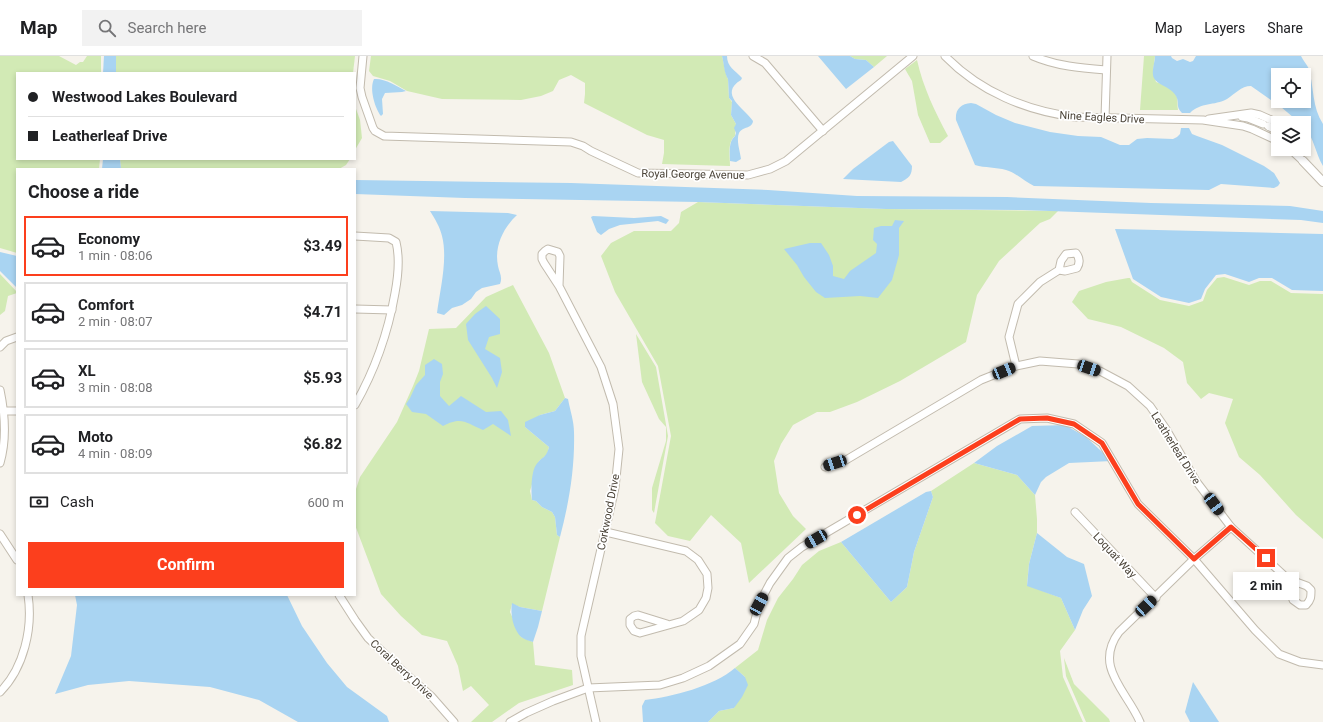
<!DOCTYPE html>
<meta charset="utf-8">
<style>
:root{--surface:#fff;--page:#f2f2f2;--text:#202124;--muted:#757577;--line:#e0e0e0;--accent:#fc3f1d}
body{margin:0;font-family:Roboto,sans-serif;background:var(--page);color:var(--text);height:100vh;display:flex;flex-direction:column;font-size:15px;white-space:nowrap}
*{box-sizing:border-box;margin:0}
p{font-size:13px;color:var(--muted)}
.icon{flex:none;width:22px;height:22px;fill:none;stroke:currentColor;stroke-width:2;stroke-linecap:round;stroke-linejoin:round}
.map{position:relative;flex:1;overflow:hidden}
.panel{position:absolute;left:16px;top:112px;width:340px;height:428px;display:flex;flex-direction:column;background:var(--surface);border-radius:0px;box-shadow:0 2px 6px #0003}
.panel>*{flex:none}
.top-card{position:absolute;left:16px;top:16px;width:340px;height:88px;border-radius:0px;box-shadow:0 2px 6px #0003;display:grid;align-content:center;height:88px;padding:0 12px;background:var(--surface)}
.tools{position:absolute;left:1271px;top:12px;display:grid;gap:8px}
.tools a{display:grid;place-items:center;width:40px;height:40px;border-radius:0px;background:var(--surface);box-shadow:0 2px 6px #0003;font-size:20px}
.end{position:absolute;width:18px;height:18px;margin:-9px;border:5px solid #fc3f1d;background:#fff;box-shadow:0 0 0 2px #fff}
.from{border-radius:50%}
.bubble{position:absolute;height:28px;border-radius:0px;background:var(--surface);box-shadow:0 2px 6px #0003;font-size:13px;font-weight:700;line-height:28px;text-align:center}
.car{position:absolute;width:12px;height:24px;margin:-12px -6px;border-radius:5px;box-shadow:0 0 3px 1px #0007;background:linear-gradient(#222 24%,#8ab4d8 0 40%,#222 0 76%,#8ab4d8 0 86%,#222 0)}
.top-card b{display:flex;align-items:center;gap:14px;height:38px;font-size:15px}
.top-card b+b{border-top:1px solid var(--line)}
.top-card i{width:10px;height:10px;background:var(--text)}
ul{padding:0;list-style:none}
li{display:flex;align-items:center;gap:12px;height:60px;margin:0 8px 6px;padding:0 4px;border:2px solid var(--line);border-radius:0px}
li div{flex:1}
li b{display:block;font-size:15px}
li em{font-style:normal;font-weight:700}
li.on{border-color:var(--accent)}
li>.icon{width:36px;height:36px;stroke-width:1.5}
h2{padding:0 12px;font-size:18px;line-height:48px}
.pay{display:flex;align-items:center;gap:10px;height:44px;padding:0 12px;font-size:15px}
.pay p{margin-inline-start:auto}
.button{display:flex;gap:8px;margin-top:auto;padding:8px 12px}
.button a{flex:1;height:46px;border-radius:0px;background:var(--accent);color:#fff;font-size:16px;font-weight:700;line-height:46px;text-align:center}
header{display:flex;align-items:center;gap:24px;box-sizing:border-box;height:56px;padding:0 20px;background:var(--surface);border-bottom:1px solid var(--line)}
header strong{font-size:19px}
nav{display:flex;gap:22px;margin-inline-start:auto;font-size:14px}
.search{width:280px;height:36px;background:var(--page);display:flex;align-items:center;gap:10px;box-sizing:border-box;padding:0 14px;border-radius:0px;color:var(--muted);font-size:15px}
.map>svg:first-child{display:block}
</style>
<header>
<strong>Map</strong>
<div class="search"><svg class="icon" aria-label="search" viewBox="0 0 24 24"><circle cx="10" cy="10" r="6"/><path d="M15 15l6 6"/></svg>Search here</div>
<nav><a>Map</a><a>Layers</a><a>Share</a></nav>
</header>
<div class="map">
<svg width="1323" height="666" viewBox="0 0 1323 666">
<rect width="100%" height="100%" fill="#f6f3ec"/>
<g fill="#d2eab5">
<polygon points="0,0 59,0 76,9 80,6 83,6 87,0 101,0 101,17 17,17 17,103 100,103 99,113 17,113 17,197 0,192"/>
<polygon points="116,0 355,0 353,17 116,17"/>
<path d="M371,0H722C724,7 725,17 728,23L729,42L732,46L731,59L736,68L735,80C727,86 730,101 730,110L662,108L664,97V84L647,79L584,47L585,38V27L571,19L559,24L553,35L541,40L521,44L442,43L407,35L390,25L373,20L369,15Z"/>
<polygon points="850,0 887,0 874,11 866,4 855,3"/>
<path d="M1144,0H1155L1153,16L1156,26C1163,28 1175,34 1177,41C1178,45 1177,50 1178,54H1140Z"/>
<path d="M917,4C923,31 935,56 948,80L940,87H930L918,59L912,25L905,13Z"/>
<polygon points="355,50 360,64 362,82 355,94"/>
<polygon points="120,103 350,103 346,109 339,113 121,113"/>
<polygon points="698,146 886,153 1058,155 1050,163 1040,167 999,205 977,239 966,286 900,325 857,346 830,356 817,356 793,369 781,388 774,405 779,437 793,460 806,473 749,527 741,487 711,459 690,485 668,480 655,467 671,380 658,310 615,236 601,200 611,187 634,175 671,175 679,167 681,156"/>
<polygon points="0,218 17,236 17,237 8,240 5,255 0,259"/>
<polygon points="1224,221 1249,229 1260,225 1271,225 1291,237 1323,238 1323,483 1296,459 1260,419 1239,401 1225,367 1233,343 1209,337 1201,343 1187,327 1183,306 1164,292 1121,271 1088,263 1072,246 1079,235 1106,226 1128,222 1130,222 1132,226 1160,244 1189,250 1203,245 1207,234 1217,222"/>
<polygon points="513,229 549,297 565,342 555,355 540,359 525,371 549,391 547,399 539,405 530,435 532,444 536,445 542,451 552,456 555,461 557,479 560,481 542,555 520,551 512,548 510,556 521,581 533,586 535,609 572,614 573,629 519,647 492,666 471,666 489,649 471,630 463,635 458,610 447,585 422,579 401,560 381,538 355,469 355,436 360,421 397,366 413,330 419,315 429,273 456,272 486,241"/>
<polygon points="636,278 656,311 668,380 654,457 652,454 652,432 666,385 666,371 659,363 642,326"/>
<polygon points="974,407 1017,419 1035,439 1037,463 1037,477 1029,508 1027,529 1061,542 1075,574 1060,595 1063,621 1083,666 708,666 719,655 734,652 745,621 735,612 758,594 767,564 778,542 793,523 802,509 819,495 841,486 891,546 907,531 914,496 933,441 931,435"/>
<polygon points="1064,602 1074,628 1109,663 1110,666 1086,666 1066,620"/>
</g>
<g fill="#a9d4f2" fill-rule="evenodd">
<polygon points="104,0 116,0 116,17 103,17"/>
<path d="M722,0H727C727,11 735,14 742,22L741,24C718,38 744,52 753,65C752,73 743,70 739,77C736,84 740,95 741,103L736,106L730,105C730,97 728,86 735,80L736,77L734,72L736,68L731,59L732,45L729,42L728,23C724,17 724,7 722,0Z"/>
<polygon points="818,0 850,0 855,3 866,4 874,11 846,33"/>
<path d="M1155,0H1171L1172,2L1177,5L1183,3L1190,6L1193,5L1196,0H1301C1303,4 1307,9 1309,13C1314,32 1312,51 1323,68V110C1315,97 1315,83 1304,71V67H1300L1281,51L1251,30C1241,30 1235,38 1227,43C1214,50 1201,46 1190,57H1182C1175,50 1180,47 1176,40C1171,30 1154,29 1153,19C1152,13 1155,6 1155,0ZM1278,19H1304V45H1278Z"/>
<path d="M374,23C384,22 397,30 406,35L402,36L385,37L382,43L383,58L381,60C375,52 369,33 374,23Z"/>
<path d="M971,47L976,48L996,59L1015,67L1050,76L1078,80L1101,81L1120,89H1129L1137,83L1147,82L1173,83L1177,81L1180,78L1181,72H1189L1192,78L1197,80L1222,89L1264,110L1274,117L1280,127L1278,130L1274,132L1221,128L1209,134L1034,130C1025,126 1015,116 1006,114C996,111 985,112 975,109L956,64C955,53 961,48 971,47Z"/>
<path d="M893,85L912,110C912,119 909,122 901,126L843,123L853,113L889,86Z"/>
<polygon points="103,103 120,103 121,113 102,113"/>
<polygon points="355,124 571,127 768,134 857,140 1007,141 1151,147 1290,150 1323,155 1323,167 1301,164 1022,154 886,153 698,146 465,142 355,138"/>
<path d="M430,155L508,157L517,159C503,172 494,191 498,210C499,216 503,221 500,228L482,232L476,236L471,243L462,249L452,252L444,259L437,257C440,234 448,203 442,180C440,171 435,163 430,155Z"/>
<polygon points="593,160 634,162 661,160 669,164 666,168 658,165 620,169 609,173 601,179 597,176 591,161"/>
<polygon points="895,164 904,165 899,172 899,199 892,224 878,242 860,240 825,242 816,236 804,221 797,209 784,193 810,187 821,187 829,199 833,210 833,220 844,223 850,215 876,197 877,188 873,184 874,172 881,170 892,170"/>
<polygon points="1115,173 1323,178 1323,235 1292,234 1272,222 1259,222 1249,226 1225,218 1216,219 1205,233 1201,243 1189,247 1161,241 1133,223"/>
<polygon points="0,196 17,200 17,232 0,215"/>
<polygon points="486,250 500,263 500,278 489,281 485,293 500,302 502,316 497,332 492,322 468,284 466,268 475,258"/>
<path d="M434,303L442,308L443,318L440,326V340L449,350L461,340L486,356L501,355L508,364L511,380L493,368L483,374C466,367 462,360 443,370L426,358L412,356L406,348L410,342L416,329L425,319V309Z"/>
<path d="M565,342L568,343C570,354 574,365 574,376C575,412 569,447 560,481L557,479L555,461L552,456L542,451L536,445L532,444C531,435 531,416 536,409C542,400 546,403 549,391L525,371V366L540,359L555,355Z"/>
<polygon points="1065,369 1086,381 1112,405 1069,407 1046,421 1041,426 1035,439 1017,419 974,407 997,390 1032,370"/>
<polygon points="931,435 933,441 914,496 907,531 891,546 841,486 926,436"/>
<polygon points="1037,477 1067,501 1084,508 1092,540 1083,554 1075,574 1061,542 1027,530 1029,508"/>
<polygon points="75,539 287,539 302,570 327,607 347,631 387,660 389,666 298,666 259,644 210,631 129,625 88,629 55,638 71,600 77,549"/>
<path d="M512,547L520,551L542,555L538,571L533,586C529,585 524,583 521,581C513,573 510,558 512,547Z"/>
<path d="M735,612L745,621L748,629L742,641L734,652L719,655L708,666H643L642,650L645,644C672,641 714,630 735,612Z"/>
<polygon points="1193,626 1219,666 1190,666 1185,656"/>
</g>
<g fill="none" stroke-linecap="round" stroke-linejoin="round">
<defs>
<g id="minor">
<polyline points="363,0 360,32 362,41 373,72 375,75 384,80 571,86 583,90 591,95 638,117 748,119 770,113 786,105 913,0"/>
<polyline points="753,0 765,7 823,75"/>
<path d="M945,0C980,36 1027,55 1075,61L1203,64L1243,70L1252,73L1278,85"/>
<path d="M1033,0C1056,10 1081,12 1106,14"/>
<polyline points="1242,61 1248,62 1263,68"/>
<polyline points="1105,62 1107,0"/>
<polyline points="1209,63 1251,57 1260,59 1278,67"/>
<polyline points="1268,70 1278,75"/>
<polyline points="1290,93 1303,105"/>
<path d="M355,180L389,182L396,186C400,202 398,221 395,237C388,277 375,314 355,349"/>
<polyline points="559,230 560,200 558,196 548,193 545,195 542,198 542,203 544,207 559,230 601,311 613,348 619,393 615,432 581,580 581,600 596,666"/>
<polyline points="355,253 392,254"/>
<polyline points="0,291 6,285 17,281"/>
<path d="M1016,310L1009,281L1018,248L1040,226L1059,214L1061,205L1066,198L1076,197C1080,202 1080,207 1077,212L1065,215L1059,214"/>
<path d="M0,334C5,358 7,383 0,407"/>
<polyline points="4,355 17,355"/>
<path d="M825,411L846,404L981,324L1016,310L1040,305L1078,308L1100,315L1128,330L1150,350L1166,373L1196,425L1231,471L1288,523L1307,530L1311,534C1311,541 1311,544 1306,549H1300L1293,544L1288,523"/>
<polyline points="1075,456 1156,542"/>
<polyline points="606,476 686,495 698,504 707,518 708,532 706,542 699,554 683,565 640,577 634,575 630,569 630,563 634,560 638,559 667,568"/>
<polyline points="0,478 17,504"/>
<polyline points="339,539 355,564 368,582 408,620 432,641 454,666"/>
<path d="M0,636C24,612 33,572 28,539"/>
<polyline points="510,666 526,657 553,645 588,632 660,629 683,622 709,610 740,588 754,568 759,548 770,527 788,502 802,491 1020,363 1047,362 1074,368 1102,387 1138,448 1194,503 1255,574 1279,598 1300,606 1323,609"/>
<path d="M1140,666C1127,635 1093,611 1119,576L1194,503L1231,471"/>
</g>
<polyline id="tertiary" points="1303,105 1323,126"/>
</defs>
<use href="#minor" stroke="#c2bbae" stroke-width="9"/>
<use href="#tertiary" stroke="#c2bbae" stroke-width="10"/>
<use href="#minor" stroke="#fff" stroke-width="7"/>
<use href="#tertiary" stroke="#fff" stroke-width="8"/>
</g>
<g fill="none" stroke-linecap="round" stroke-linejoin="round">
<polyline stroke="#fc3f1d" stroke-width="5" points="857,459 1020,363 1047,362 1074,368 1102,387 1138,448 1194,503 1231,471 1266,502"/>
</g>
<g text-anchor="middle" stroke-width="3.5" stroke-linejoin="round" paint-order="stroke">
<g font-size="11" fill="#4b4439" stroke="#fff">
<text transform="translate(1102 61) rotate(3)" y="4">Nine Eagles Drive</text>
<text transform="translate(693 118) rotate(1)" y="4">Royal George Avenue</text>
<text transform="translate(1176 392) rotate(58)" y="4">Leatherleaf Drive</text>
<text transform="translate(608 456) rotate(-79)" y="4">Corkwood Drive</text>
<text transform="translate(1115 499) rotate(47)" y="4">Loquat Way</text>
<text transform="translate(402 613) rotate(43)" y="4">Coral Berry Drive</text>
</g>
</g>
</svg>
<div class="tools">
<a><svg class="icon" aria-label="locate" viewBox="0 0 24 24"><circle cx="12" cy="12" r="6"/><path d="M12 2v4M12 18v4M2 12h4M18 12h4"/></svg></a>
<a><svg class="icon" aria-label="layers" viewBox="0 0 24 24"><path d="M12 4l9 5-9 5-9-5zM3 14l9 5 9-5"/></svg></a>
</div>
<i class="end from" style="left:857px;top:459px"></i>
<i class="end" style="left:1266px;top:502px"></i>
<div class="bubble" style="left:1233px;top:516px;width:66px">2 min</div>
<i class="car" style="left:1089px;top:312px;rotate:109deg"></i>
<i class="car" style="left:1004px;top:315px;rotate:68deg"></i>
<i class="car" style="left:835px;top:407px;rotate:252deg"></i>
<i class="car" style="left:1214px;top:448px;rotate:143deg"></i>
<i class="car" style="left:816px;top:483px;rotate:240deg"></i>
<i class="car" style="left:759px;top:548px;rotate:28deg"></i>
<i class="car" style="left:1146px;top:550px;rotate:47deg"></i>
<div class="top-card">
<b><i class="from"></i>Westwood Lakes Boulevard</b>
<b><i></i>Leatherleaf Drive</b>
</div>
<section class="panel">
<h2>Choose a ride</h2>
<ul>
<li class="on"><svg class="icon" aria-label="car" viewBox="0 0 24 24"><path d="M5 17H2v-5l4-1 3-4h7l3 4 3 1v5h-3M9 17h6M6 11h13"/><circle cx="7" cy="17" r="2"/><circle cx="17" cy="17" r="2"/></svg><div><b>Economy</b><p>1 min · 08:06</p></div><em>$3.49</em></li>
<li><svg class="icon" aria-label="car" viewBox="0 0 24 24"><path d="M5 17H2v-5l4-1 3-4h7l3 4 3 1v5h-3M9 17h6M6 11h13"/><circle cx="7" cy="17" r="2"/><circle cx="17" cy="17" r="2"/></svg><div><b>Comfort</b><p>2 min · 08:07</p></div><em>$4.71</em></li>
<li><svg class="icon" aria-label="car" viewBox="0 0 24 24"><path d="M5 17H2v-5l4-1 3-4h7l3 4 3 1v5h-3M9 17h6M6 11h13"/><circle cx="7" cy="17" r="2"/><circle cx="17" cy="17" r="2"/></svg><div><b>XL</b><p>3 min · 08:08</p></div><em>$5.93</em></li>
<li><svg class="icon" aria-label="car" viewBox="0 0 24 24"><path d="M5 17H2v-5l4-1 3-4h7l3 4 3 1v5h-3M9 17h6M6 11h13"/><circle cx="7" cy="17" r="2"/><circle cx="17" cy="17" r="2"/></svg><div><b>Moto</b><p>4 min · 08:09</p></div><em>$6.82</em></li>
</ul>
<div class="pay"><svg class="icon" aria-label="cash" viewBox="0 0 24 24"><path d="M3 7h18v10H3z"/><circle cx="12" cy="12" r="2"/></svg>Cash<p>600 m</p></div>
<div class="button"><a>Confirm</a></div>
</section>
</div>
